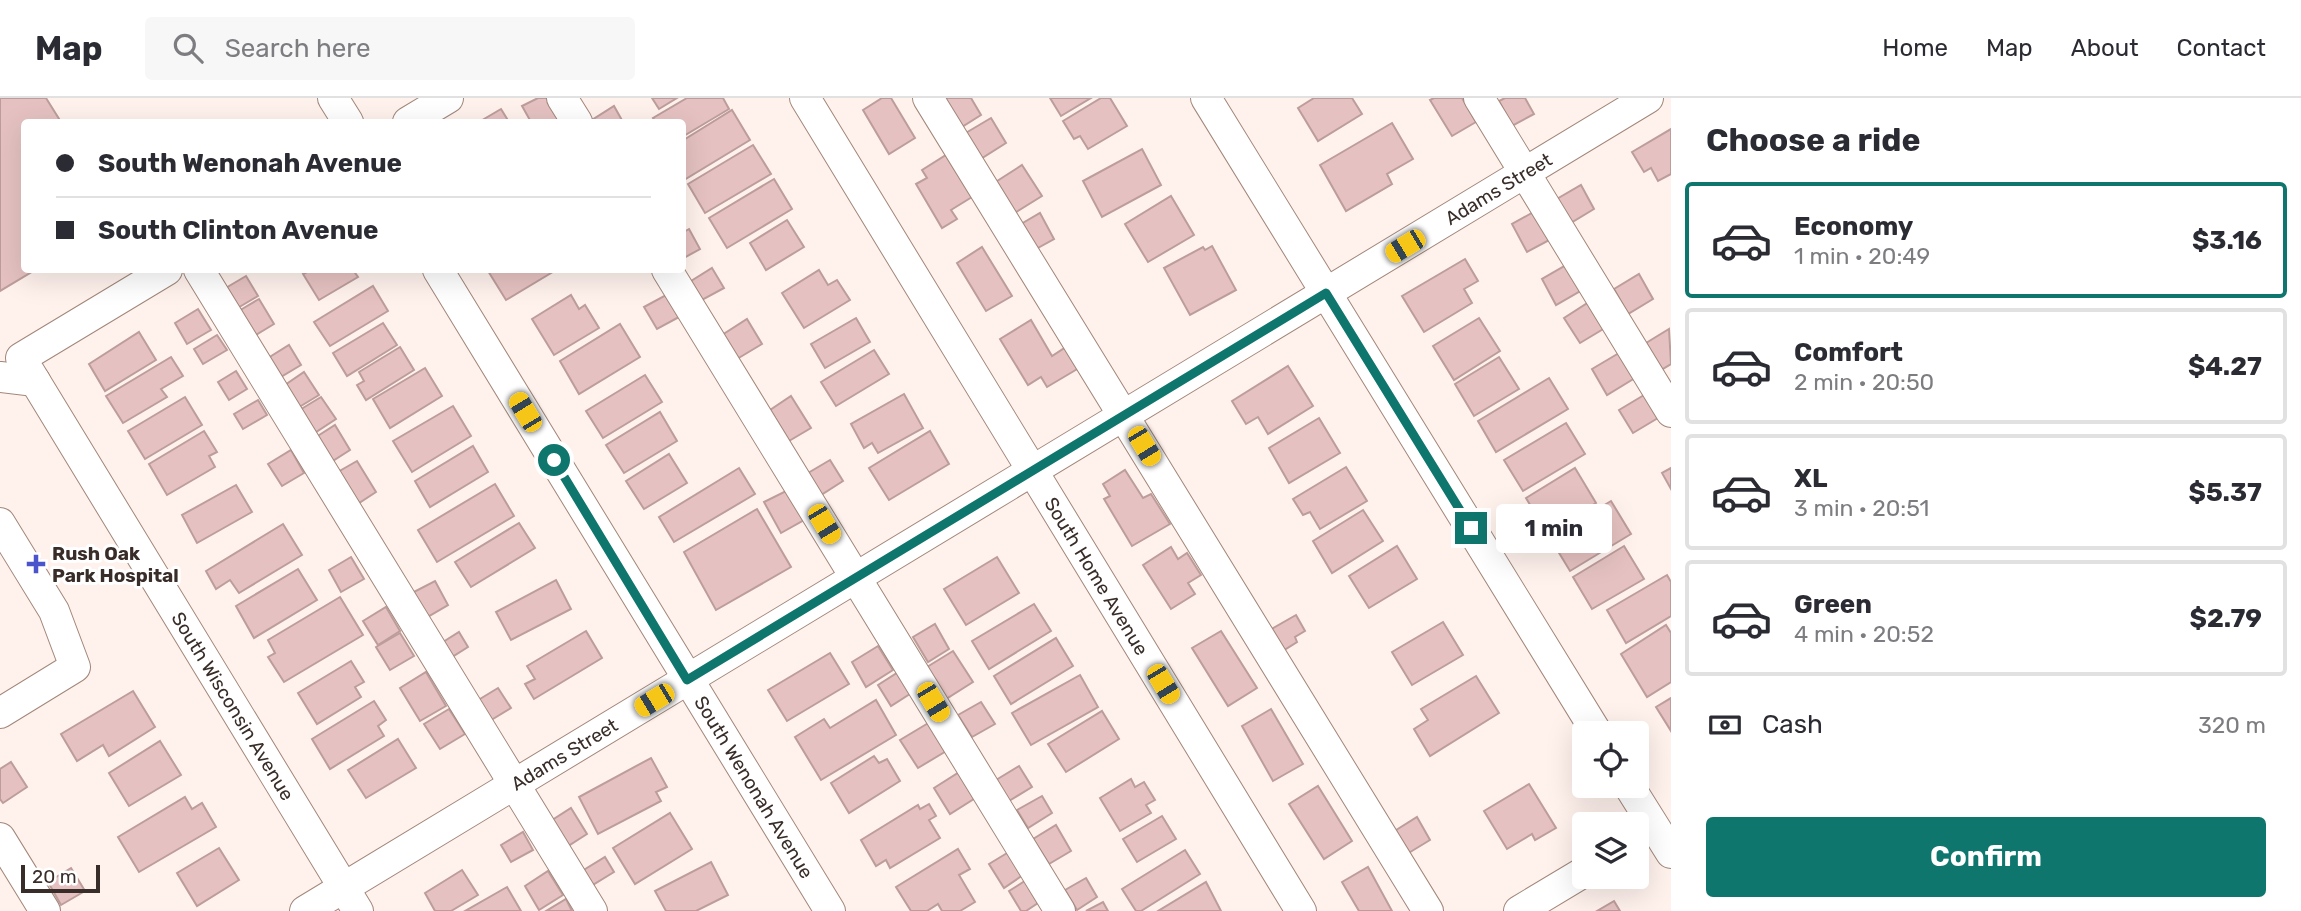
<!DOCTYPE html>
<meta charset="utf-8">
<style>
:root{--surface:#fff;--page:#f7f7f7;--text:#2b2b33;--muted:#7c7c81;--line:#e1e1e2;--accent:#0f766e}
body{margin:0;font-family:Rubik,sans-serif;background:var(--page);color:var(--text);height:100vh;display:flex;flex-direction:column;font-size:26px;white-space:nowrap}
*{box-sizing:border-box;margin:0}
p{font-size:23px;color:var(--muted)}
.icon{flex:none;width:38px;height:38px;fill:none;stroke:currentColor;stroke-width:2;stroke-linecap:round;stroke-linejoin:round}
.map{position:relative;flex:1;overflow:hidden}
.drawer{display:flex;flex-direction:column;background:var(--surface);width:630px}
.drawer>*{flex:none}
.hud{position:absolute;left:21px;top:21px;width:665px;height:154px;border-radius:7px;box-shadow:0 7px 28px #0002;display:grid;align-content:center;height:154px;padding:0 35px;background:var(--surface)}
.tools{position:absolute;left:1572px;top:623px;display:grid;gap:14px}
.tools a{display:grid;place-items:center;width:77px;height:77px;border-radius:7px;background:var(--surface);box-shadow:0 7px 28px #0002;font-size:35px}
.scale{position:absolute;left:21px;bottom:18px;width:79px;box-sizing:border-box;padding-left:7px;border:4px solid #382d28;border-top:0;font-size:19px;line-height:24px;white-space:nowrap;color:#382d28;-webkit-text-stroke:5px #fff;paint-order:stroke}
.end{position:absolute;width:32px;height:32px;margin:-16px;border:9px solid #0f766e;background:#fff;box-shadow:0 0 0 4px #fff}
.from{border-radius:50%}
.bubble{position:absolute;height:49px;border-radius:7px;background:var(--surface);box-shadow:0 7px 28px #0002;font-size:23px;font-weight:700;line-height:49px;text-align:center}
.car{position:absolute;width:21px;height:42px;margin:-21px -10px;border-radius:9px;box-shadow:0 0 5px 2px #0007;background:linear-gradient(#f5c518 24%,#345 0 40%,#f5c518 0 76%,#345 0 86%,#f5c518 0)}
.hud b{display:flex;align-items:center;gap:24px;height:66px;font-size:26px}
.hud b+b{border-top:2px solid var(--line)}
.hud i{width:18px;height:18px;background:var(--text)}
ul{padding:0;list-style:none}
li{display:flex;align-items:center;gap:21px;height:116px;margin:0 14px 10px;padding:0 21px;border:4px solid var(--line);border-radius:7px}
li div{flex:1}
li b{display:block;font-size:26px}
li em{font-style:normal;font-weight:700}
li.current{border-color:var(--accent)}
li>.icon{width:63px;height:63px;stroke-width:1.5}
h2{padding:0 35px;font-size:32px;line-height:84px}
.pay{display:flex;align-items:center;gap:18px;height:77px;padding:0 35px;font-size:26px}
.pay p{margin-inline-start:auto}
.action{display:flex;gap:14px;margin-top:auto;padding:14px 35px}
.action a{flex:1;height:80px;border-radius:7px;background:var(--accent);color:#fff;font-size:28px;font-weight:700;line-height:80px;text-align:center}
header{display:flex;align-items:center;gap:42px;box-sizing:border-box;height:98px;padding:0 35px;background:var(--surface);border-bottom:2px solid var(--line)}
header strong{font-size:33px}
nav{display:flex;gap:38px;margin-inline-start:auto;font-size:24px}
.search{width:490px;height:63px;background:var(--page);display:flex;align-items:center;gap:18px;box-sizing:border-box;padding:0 24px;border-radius:7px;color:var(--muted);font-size:26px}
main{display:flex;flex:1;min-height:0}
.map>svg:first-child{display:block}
</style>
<header>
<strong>Map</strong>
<div class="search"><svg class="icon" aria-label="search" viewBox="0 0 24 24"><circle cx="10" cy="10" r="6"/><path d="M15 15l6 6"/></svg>Search here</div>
<nav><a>Home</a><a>Map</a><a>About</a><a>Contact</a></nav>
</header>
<main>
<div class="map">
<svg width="1671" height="813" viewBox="0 0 1671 813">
<rect width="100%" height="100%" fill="#fff2ed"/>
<g fill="#e5c2c1" stroke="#bd9d9c" stroke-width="2">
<polygon points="0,0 46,0 61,24 24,24 24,172 35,172 0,193"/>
<polygon points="538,0 547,0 559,23 531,24 522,8"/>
<polygon points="652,0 677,0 659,11"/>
<polygon points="687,0 723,0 729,11 682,39 682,24 656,24 653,20"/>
<polygon points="882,0 891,0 915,40 889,56 863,12"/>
<polygon points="937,0 971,0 981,17 957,32"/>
<polygon points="1050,0 1091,0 1061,18"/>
<polygon points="1101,0 1110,0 1127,28 1088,51 1080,38 1074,41 1063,23"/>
<polygon points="1314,0 1352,0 1362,16 1318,43 1298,10"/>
<polygon points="1434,0 1462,0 1476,24 1452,38 1430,2"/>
<polygon points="1505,0 1525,0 1534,16 1512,28 1499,3"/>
<polygon points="614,8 623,24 594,24 592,22"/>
<polygon points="501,11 509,24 479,24"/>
<polygon points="732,12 750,42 684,82 682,43"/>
<polygon points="991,20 1006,45 979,62 964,36"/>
<polygon points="1392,25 1413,61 1387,76 1392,86 1346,113 1320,67"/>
<polygon points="1671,31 1671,76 1658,83 1651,70 1644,74 1632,54"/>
<polygon points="753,47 771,76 705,115 688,86"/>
<polygon points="1142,51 1161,87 1102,119 1083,83"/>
<polygon points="946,57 972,99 951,112 957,121 942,130 916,86 927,80 922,72"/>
<polygon points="1022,67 1042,98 1013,116 994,85"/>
<polygon points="774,81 792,111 727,150 709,120"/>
<polygon points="1581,87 1594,111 1569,126 1555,102"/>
<polygon points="1171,98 1194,137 1148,164 1125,126"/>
<polygon points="1537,112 1553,140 1527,154 1512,126"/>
<polygon points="1040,115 1054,141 1036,151 1021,126"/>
<polygon points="787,122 804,149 766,172 750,145"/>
<polygon points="689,131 700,151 682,161 682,135"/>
<polygon points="1212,148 1236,192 1190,217 1164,170 1203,149 1205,152"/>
<polygon points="982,149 1012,198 986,213 957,165"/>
<polygon points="1465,161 1478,183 1464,191 1472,205 1424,234 1402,198"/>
<polygon points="1568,166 1582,192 1556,207 1542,181"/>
<polygon points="712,170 724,190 702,202 691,183"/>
<polygon points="311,172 353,172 358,179 319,202 303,176"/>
<polygon points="490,172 556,172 506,202 488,173"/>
<polygon points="819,172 828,187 837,182 850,202 804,230 782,195"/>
<polygon points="1639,176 1653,201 1628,216 1614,191"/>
<polygon points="246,178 258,198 236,211 224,191"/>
<polygon points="373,188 388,213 330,248 314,224"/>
<polygon points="571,197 579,211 585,207 599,230 554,257 532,221"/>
<polygon points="666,197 679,219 657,231 644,209"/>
<polygon points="259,201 274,226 251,240 237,214"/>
<polygon points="1589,204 1605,230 1580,245 1564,220"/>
<polygon points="198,211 211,232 187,246 175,225"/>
<polygon points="856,220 870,244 825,270 811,246"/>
<polygon points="1479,220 1500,253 1454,282 1433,248"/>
<polygon points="747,221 762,246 737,261 722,237"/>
<polygon points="1031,222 1052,258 1066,249 1079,270 1047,289 1041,279 1028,287 1000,241"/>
<polygon points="383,225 397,247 347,278 333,255"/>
<polygon points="620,226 640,259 579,296 560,263"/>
<polygon points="1669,231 1671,266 1661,272 1646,245"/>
<polygon points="139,234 156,262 105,293 89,266"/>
<polygon points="217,237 227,252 203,266 194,251"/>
<polygon points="289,247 301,267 279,280 268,260"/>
<polygon points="400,249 414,272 366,302 357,287 364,283 359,274"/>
<polygon points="874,252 889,276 836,308 821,284"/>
<polygon points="1619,255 1635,280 1607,297 1592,271"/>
<polygon points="171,259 183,278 161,291 167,299 123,325 106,298"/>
<polygon points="1499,259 1519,291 1474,318 1455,286"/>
<polygon points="1288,268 1313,308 1268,336 1258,319 1246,326 1232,303"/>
<polygon points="425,270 442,298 390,330 373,301"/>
<polygon points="236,273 247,291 229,302 218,284"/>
<polygon points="304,274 319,297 296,311 282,289"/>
<polygon points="645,277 662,304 603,340 586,313"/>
<polygon points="1549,280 1568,311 1496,354 1478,323"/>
<polygon points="904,296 923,330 878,355 872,345 864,350 851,326"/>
<polygon points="1644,297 1658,320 1633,335 1619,312"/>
<polygon points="791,298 811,330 789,343 770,312"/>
<polygon points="185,299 202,327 145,361 128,333"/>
<polygon points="321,299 336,321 313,336 298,313"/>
<polygon points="258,302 267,317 243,331 234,316"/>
<polygon points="453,308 471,338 412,374 393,343"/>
<polygon points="660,314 677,343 624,375 606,347"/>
<polygon points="1319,320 1340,355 1289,385 1269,350"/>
<polygon points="1566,325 1585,356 1523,393 1504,362"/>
<polygon points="335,327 350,352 328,366 313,341"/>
<polygon points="204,333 217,354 209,358 215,369 167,397 149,366"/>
<polygon points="930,333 949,366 889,402 869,370"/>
<polygon points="473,348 488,374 430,409 415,383"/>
<polygon points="291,352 304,375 282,388 268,366"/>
<polygon points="669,356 687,385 644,411 626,383"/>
<polygon points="830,362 843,383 821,397 808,375"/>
<polygon points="357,363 376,394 356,407 336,375"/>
<polygon points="1346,369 1367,403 1320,431 1310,414 1303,417 1293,401"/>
<polygon points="739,370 755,396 674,444 659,419"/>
<polygon points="1575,370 1596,405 1547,435 1526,400"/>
<polygon points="1671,370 1671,391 1662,375"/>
<polygon points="1125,372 1143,400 1151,396 1170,426 1132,448 1104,401 1110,398 1103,386"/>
<polygon points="495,386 514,418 437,464 418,432"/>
<polygon points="236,387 252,414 197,445 182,417"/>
<polygon points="788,392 804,422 781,435 764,404"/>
<polygon points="1611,403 1631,436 1570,473 1550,440"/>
<polygon points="757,411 791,469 716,512 684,454"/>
<polygon points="1363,412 1383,443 1332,475 1313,443"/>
<polygon points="519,425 535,450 471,489 455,464"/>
<polygon points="283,426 302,457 239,495 230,482 216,491 206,473"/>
<polygon points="1397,448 1417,481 1369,510 1349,478"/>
<polygon points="1624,448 1644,481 1592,511 1573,479"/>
<polygon points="1171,449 1178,461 1187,455 1201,477 1188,485 1195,496 1171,511 1143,467"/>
<polygon points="351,459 364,481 341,494 329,472"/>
<polygon points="997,459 1019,495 966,527 944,491"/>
<polygon points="298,471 317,502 254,540 236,508"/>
<polygon points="1667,477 1671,484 1671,518 1626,545 1607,512"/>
<polygon points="556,482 571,511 511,542 496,514"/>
<polygon points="435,483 448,507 424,521 410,496"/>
<polygon points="340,499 363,537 284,584 268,559 275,555 268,542"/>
<polygon points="1034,506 1051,533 989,571 972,543"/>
<polygon points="386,509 400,533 378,547 363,523"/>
<polygon points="1296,517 1305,533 1295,539 1297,544 1281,554 1268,533"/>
<polygon points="1443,524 1463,557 1412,587 1392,554"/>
<polygon points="935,526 949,551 928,564 913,539"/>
<polygon points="1666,527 1671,535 1671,584 1647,599 1621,556"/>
<polygon points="586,533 602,560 534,601 525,586 535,581 527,568"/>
<polygon points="1221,533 1257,590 1228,608 1192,550"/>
<polygon points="459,534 468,549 452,559 443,544"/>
<polygon points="400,535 414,558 390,572 376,549"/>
<polygon points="1056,540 1073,568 1011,606 994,578"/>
<polygon points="878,548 893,572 866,589 852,564"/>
<polygon points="953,553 973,584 946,601 927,569"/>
<polygon points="830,555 849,586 787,623 768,592"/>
<polygon points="351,563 364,584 355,589 361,599 317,626 298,595"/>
<polygon points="900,573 913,594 891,608 878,587"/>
<polygon points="426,574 446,608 420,623 400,590"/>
<polygon points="1080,577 1098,609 1031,647 1012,615"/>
<polygon points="1476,578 1499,615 1430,658 1414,631 1428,622 1421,611"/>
<polygon points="498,590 511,610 488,624 475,604"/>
<polygon points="133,593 155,629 109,658 103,647 77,663 61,636"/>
<polygon points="1671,600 1671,633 1656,609"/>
<polygon points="876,602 896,637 821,682 795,639 824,621 830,630"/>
<polygon points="374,603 386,622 378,628 384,638 330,671 312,641"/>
<polygon points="981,604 995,626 972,639 958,617"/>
<polygon points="449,611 465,636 440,651 424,626"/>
<polygon points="1271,611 1303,666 1273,683 1242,628"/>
<polygon points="1102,613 1119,641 1066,674 1048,646"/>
<polygon points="930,624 948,652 918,670 900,642"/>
<polygon points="398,641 416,670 366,700 348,672"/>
<polygon points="160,643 181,677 129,708 109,675"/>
<polygon points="874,658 879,665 887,661 900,683 849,715 831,685"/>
<polygon points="651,660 667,689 656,694 661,703 598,736 579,699"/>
<polygon points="11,664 27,689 3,705 0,701 0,671"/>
<polygon points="1019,668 1032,689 1009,703 996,682"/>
<polygon points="961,673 977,699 950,716 934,690"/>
<polygon points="1131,681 1135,689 1144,684 1155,702 1146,707 1151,715 1120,733 1100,700"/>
<polygon points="1529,686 1556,730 1535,742 1532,736 1507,751 1484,713"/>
<polygon points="1318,688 1352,743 1324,761 1289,706"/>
<polygon points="1042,698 1052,715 1028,730 1017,712"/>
<polygon points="185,699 192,711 202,705 216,729 139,774 118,739"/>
<polygon points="929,706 936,718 929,722 940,740 890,770 886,762 876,768 861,742 918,707 920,711"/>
<polygon points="571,710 587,736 565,750 549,724"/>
<polygon points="670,715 692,751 635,786 613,750"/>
<polygon points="1162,718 1176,741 1137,764 1123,741"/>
<polygon points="1417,719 1430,742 1407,756 1393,734"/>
<polygon points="1056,727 1071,753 1049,766 1033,741"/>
<polygon points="523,734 533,752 511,764 501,747"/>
<polygon points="219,750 239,782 197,808 177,775"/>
<polygon points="958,751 970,771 959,777 975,804 960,813 942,813 938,806 927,813 911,813 896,789"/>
<polygon points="1012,752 1026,775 1004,790 989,766"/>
<polygon points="1185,752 1200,776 1141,813 1136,813 1122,791"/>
<polygon points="605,759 614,774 591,788 582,773"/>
<polygon points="711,764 728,797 696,813 666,813 655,793"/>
<polygon points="1368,769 1392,813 1359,813 1342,784"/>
<polygon points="71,770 85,793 61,807 48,784"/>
<polygon points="462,772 478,797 451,813 435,813 425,795"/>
<polygon points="548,773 563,797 539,812 525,788"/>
<polygon points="1086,780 1097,799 1077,812 1065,792"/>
<polygon points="1028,781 1041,803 1026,813 1021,813 1009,793"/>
<polygon points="1206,784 1221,813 1158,813"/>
<polygon points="507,789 521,813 465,813"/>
<polygon points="566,801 572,813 546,813"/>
<polygon points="1614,803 1620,813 1597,813"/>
<polygon points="1103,804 1108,813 1086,813"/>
</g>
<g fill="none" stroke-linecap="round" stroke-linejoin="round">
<defs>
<g id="minor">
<polyline points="333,0 348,24"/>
<polyline points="562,0 577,24"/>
<path id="s1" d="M805,0L1301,813"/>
<polyline points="928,0 1428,813"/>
<polyline points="1206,0 1597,635"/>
<polyline points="1479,0 1671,314"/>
<polyline points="408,24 448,0"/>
<path id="s2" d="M167,172L21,260L358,813"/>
<polyline points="199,172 592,813"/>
<path id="s3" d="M438,172L830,813"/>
<polyline points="667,172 1060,813"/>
<polyline points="0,279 35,283"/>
<polyline points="0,425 54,513 75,569 0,615"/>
<polyline points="1629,688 1671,755"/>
<polyline points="0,740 45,813"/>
<path id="s4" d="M305,813L1648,0"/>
<polyline points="1519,813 1584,774"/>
</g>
</defs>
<use href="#minor" stroke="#a2877a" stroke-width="32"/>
<use href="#minor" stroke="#fff" stroke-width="30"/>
</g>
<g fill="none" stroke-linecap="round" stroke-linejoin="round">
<polyline stroke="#0f766e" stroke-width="9" points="554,362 687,582 1326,195 1471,430"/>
</g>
<path fill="#4b54ca" stroke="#fff" stroke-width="2.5" d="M32.5 455.5h7v7h7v7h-7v7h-7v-7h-7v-7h7z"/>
<g text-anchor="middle" stroke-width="6" stroke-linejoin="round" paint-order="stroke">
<g font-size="19" fill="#382d28" stroke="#fff">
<text dy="7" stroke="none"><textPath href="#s4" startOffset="1395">Adams Street</textPath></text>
<text dy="7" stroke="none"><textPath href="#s1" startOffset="560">South Home Avenue</textPath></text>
<text dy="7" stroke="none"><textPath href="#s2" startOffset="578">South Wisconsin Avenue</textPath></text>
<text dy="7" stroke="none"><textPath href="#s4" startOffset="303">Adams Street</textPath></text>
<text dy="7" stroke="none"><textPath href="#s3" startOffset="606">South Wenonah Avenue</textPath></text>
</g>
<g font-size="19" font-weight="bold" fill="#382d28" stroke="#fff" text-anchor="start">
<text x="52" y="462">Rush Oak<tspan x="52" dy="22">Park Hospital</tspan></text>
</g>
</g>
</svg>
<div class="tools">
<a><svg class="icon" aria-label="locate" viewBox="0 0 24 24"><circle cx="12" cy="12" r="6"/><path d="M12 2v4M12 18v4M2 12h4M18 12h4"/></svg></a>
<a><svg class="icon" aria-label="layers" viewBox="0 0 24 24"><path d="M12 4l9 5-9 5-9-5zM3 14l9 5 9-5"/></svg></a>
</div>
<div class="scale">20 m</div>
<i class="end from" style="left:554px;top:362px"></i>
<i class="end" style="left:1471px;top:430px"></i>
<div class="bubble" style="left:1496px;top:406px;width:116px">1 min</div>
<i class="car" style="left:1405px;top:148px;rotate:239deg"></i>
<i class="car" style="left:525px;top:314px;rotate:329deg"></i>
<i class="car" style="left:1144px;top:348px;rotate:149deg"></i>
<i class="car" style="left:824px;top:426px;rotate:149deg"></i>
<i class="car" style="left:1163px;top:586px;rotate:149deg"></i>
<i class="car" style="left:654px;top:602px;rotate:239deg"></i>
<i class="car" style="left:933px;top:604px;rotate:149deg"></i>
<div class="hud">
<b><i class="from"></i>South Wenonah Avenue</b>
<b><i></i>South Clinton Avenue</b>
</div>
</div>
<section class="drawer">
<h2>Choose a ride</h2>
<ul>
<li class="current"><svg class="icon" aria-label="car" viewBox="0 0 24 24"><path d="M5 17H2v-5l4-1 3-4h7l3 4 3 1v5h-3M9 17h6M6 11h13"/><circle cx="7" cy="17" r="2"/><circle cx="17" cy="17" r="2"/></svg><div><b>Economy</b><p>1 min · 20:49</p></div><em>$3.16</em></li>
<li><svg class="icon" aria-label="car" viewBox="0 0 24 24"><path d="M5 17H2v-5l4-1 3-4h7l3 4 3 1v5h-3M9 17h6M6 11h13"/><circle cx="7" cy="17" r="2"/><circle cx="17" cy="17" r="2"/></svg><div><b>Comfort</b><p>2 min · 20:50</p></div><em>$4.27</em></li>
<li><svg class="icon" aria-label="car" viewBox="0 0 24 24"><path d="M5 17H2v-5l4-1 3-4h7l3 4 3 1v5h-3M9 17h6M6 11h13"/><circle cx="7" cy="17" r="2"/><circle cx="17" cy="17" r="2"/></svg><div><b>XL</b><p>3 min · 20:51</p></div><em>$5.37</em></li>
<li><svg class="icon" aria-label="car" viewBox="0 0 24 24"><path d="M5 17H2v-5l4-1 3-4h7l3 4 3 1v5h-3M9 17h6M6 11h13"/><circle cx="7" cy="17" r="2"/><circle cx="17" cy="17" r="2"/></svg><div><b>Green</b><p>4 min · 20:52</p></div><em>$2.79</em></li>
</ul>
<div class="pay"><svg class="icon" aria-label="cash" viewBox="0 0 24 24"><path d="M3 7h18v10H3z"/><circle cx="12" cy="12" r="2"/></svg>Cash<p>320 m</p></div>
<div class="action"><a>Confirm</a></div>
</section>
</main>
